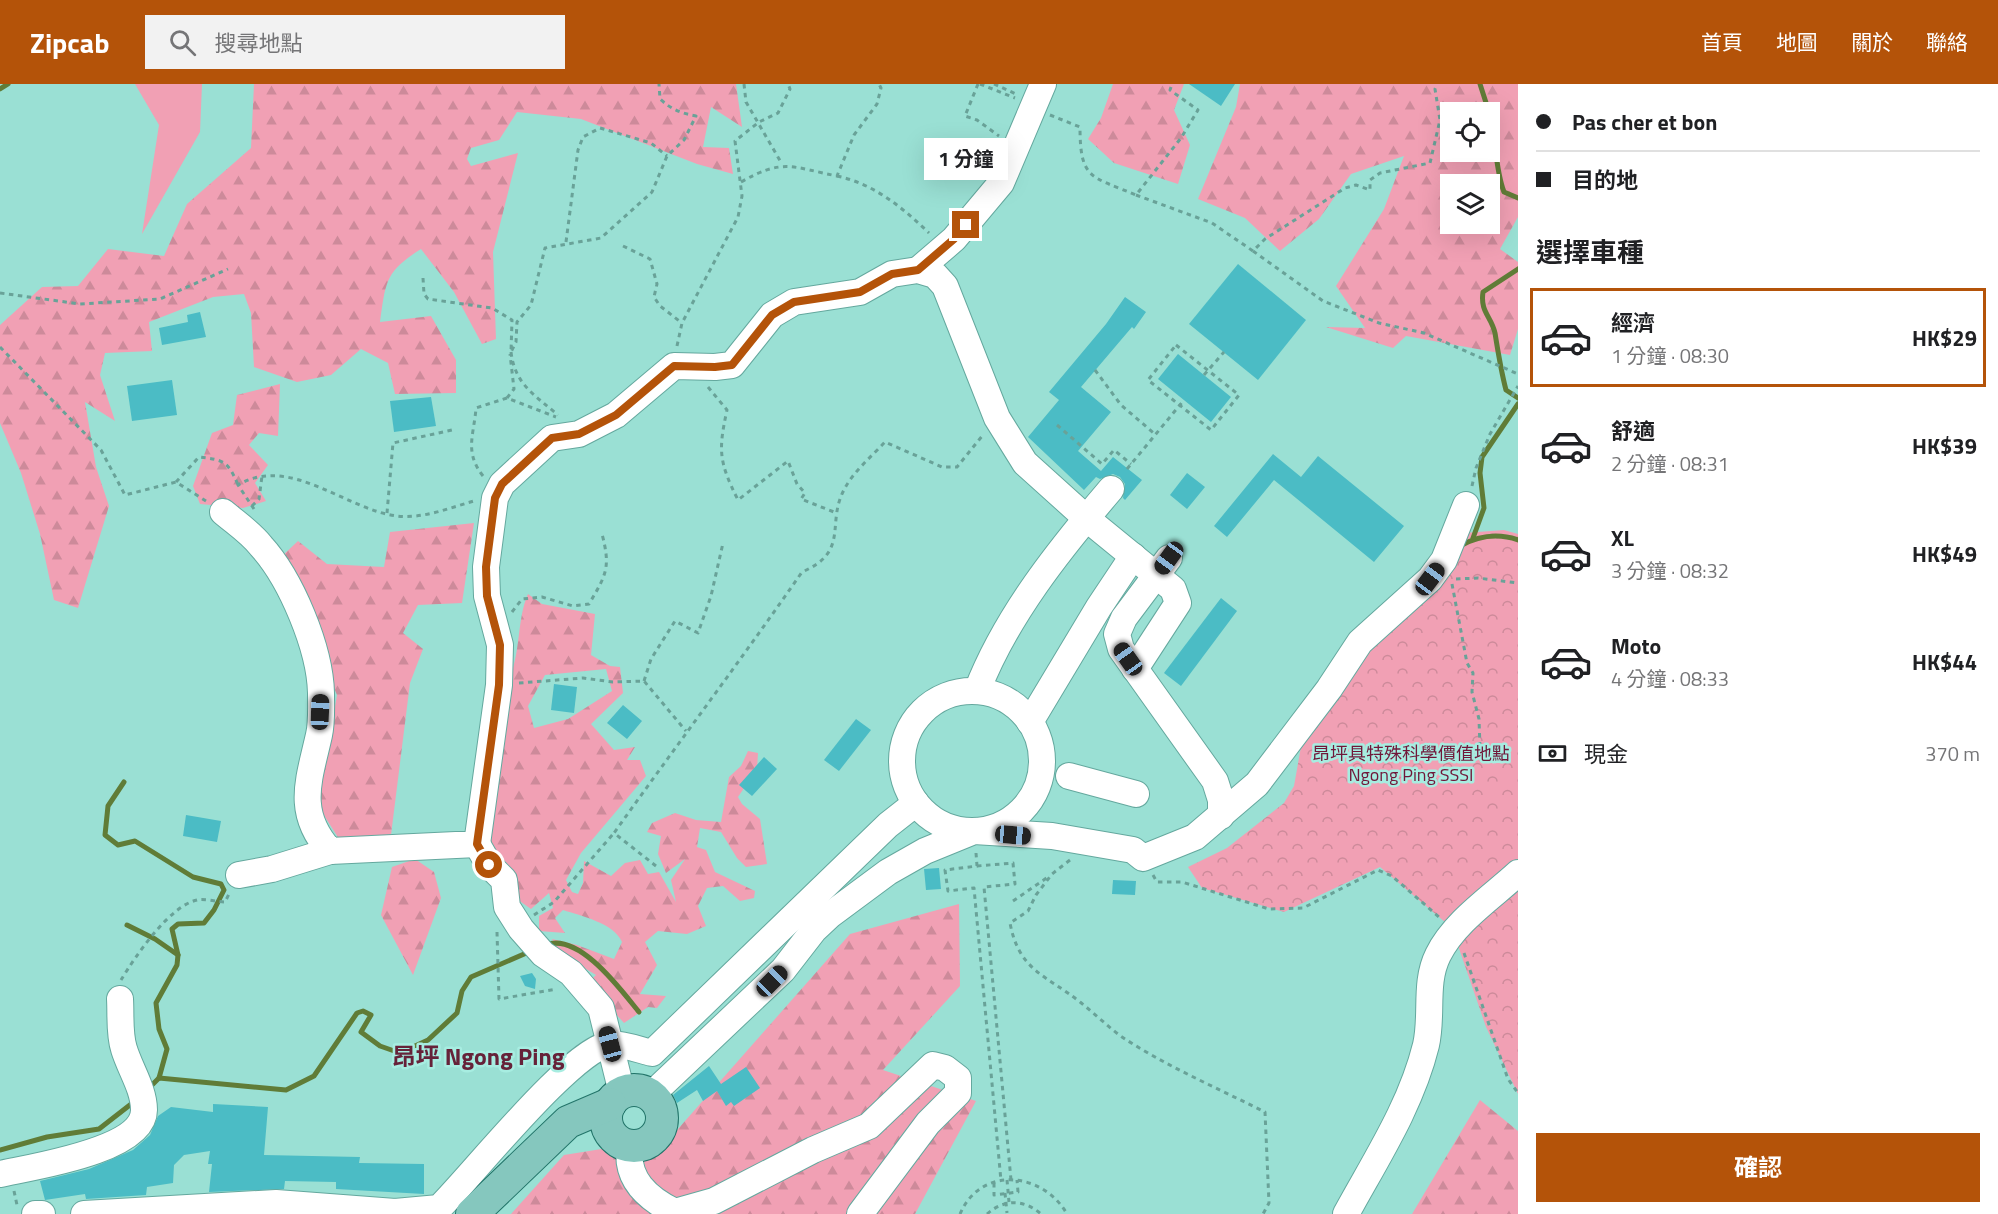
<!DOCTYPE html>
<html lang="zh-TW">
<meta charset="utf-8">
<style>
:root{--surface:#fff;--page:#f2f2f2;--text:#202124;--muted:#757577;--line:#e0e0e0;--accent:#b45309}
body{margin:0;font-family:"Titillium Web","Noto Sans TC",sans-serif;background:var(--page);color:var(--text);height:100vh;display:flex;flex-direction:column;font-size:22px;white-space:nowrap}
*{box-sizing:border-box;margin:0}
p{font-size:20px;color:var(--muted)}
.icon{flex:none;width:33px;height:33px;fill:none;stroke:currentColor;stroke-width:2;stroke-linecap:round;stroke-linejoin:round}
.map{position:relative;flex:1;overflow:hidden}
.panel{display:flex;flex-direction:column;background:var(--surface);width:480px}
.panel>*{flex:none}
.banner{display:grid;align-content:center;height:132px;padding:0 18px;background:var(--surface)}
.tools{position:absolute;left:1440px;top:18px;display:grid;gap:12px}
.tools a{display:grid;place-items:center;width:60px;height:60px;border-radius:0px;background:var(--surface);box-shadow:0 6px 24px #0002;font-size:30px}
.end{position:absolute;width:27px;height:27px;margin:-14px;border:8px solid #b45309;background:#fff;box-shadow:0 0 0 3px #fff}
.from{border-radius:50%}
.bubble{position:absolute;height:42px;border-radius:0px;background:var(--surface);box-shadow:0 6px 24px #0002;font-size:20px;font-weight:700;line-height:42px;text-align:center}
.car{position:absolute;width:18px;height:36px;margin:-18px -9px;border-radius:8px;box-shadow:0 0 4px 2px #0007;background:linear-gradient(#222 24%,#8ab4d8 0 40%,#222 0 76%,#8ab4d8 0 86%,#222 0)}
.banner b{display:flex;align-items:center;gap:21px;height:57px;font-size:22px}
.banner b+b{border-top:2px solid var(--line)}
.banner i{width:15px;height:15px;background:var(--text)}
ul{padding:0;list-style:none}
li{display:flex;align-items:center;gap:18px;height:99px;margin:0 12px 9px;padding:0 6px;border:3px solid transparent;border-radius:0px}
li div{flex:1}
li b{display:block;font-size:22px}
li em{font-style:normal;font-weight:700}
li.current{border-color:var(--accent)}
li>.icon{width:54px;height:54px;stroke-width:1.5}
h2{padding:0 18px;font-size:27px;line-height:72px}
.pay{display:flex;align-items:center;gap:15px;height:66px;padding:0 18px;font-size:22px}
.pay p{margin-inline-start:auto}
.button{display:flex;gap:12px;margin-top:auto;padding:12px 18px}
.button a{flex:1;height:69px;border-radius:0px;background:var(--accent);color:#fff;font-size:24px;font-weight:700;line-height:69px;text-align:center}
header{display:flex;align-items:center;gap:36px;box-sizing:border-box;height:84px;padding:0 30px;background:var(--accent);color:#fff}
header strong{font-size:28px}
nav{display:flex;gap:33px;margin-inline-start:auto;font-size:21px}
.search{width:420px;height:54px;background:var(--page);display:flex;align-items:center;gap:15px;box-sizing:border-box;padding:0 21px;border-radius:0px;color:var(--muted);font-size:22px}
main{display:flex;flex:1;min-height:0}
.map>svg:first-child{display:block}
</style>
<header>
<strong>Zipcab</strong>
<div class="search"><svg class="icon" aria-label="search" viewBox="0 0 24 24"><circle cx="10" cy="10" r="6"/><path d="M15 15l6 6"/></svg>搜尋地點</div>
<nav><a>首頁</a><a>地圖</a><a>關於</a><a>聯絡</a></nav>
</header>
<main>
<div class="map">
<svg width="1518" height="1130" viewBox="0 0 1518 1130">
<defs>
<pattern id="forest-firs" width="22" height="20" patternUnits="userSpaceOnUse" patternTransform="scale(1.5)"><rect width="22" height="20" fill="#f1a0b4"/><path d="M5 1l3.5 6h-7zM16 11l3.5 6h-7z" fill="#cd8a9a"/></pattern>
<pattern id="park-crowns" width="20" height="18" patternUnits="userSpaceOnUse" patternTransform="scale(1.5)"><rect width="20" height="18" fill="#f1a0b4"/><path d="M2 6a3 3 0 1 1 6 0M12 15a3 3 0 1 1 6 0" fill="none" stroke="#cd8a9a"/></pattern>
</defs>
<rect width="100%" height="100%" fill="#9ae0d4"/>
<polygon fill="#f1a0b4" points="135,0 202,0 200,48 142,150 159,41"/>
<g fill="url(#forest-firs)" fill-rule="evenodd">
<path d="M254,0H736L742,43L711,23L703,63L729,64L733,90L697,80L581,35L517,28L499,56L471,64L467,75L471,82L518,69L493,168L496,255L482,260L454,208L421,165C385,188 386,197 380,238L431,232L456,276V309L395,310L388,279L361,265L331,291L297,298L254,283L251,229L244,210L213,213L149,238L152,267L105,269L100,291L115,337L85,318L96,383L109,422L78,524L54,516L40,450L21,389L0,339V241L42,203L78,202L108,165L164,172L187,120L251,64Z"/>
<polygon points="1113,0 1184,0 1174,26 1190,61 1178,100 1114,79 1088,55 1101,34"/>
<path d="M1240,0H1518V133L1500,165L1518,178V245L1510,271L1406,252L1393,264L1326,243L1365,244L1336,202L1384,125L1404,72L1351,90L1319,135L1280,167L1245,134L1198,115L1236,23ZM1450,28H1490V68H1450ZM1450,100H1490V140H1450Z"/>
<polygon points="280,300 278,352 259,349 249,361 268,381 255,399 266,417 243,424 200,420 193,402 212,349 233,341 237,311"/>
<polygon points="474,439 462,519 418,521 403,549 423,565 410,599 391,751 341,758 318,722 337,611 280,474 298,457 327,480 384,483 390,448"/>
<path d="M528,510L542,520L595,530L591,571L610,582L620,583L623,609L591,640L614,666L635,663L627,676H640L646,692L581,769L566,796L572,808L578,810L583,799L584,777L611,792L625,779L640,776L648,790L659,788L676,818L671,796L685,775L666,789L658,770L661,752L647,748L652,739L675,729L696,736L721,738L729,693L741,682L748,667L758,669L757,685L738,713L742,720L760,735L767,780L746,783L737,774L721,748L700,744L697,763L706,766L715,788L755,807L754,814L740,817L723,802L707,804L698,822L706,842L687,850L658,847L645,858L657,881L640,910L666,912L657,924L648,923L624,939L587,899L596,891L561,870L552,855L577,861L614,875L622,858C614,839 581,832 563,826L555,834L565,849L539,847V832L553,824L549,809L531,825L514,813L486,759L510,593C521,565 517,535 528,510ZM606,585L612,607L568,635L534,644L528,622L545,591Z"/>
<polygon points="415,775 434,788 441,814 413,891 381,831 392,783"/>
<polygon points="959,820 960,902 883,986 976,1017 915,1130 511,1130 564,1071 670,1054 850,850"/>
<polygon points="1480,1016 1518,1047 1518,1130 1412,1130"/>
</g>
<polygon fill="url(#park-crowns)" points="1504,446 1518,450 1518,1010 1486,943 1452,844 1380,783 1284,828 1202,804 1188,783 1227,764 1284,719 1294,702 1302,657 1339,587 1464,449"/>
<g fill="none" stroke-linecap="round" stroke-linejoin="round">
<g stroke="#607c37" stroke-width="5">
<polyline points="1480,0 1489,28"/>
<polyline points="0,5 8,0"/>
<path d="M1490,30C1496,55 1495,85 1504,108L1518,114"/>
<path d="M1518,185L1483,208C1480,228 1491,232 1495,249C1498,268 1501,287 1506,306L1518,314"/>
<polyline points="1473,454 1484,424 1480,389 1482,373 1518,320"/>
<path d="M1460,462C1478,452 1498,449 1518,456"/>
<polyline points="124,698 108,722 105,751 118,761 135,757 193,793 221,800 224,806 214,826 204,839 178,840 172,845 178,871 177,881 156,919 159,945 167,965 159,994"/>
<polyline points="127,841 155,855 178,871"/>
<path d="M546,861C579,848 621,906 639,928"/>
<polyline points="148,1005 159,994 286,1006 314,992 357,929 363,927 371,931 361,948 380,962 400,969 428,956 457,929 462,907 471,893 531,867"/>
<polyline points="0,1066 47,1053 99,1045 135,1017"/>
</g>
</g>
<g fill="#4bbcc5">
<polygon points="1189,0 1235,0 1221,22"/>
<polygon points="1238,180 1306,236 1258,296 1189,240"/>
<polygon points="1125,213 1146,228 1134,245 1132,243 1081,303 1111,328 1078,367 1101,387 1113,373 1142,396 1125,416 1123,414 1125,400 1120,393 1113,390 1100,395 1096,393 1084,406 1028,353 1059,316 1049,308 1106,240"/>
<polygon points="200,228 206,253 162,261 159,244 188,238 187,231"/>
<polygon points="1178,270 1231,313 1211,338 1158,295"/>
<polygon points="172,296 177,331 132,337 127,302"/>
<polygon points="431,313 436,342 394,348 390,317"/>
<polygon points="1273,370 1301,393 1318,372 1404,442 1374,478 1274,396 1227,453 1214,442"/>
<polygon points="1187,389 1205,403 1187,425 1170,411"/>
<polygon points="1221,514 1237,527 1181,602 1164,589"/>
<polygon points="554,600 577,603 574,629 551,626"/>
<polygon points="623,621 642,637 627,655 607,639"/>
<polygon points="856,635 871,646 839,687 824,676"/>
<polygon points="764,673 777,685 752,712 739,701"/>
<polygon points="186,731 221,737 217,758 183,752"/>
<polygon points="939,784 941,805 926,806 924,785"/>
<polygon points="1113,796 1136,797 1135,811 1112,810"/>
<polygon points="532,889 536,895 535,905 525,902 520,892"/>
<polygon points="709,982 721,1000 746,983 760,1004 734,1022 731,1018 726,1022 717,1007 703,1017 697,1006 677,1019 673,1011"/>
<polygon points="213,1020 268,1023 264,1071 360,1073 359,1079 424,1080 424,1110 336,1105 336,1098 285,1097 284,1105 209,1108 212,1080 208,1080 210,1067 184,1071 174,1081 173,1099 147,1103 146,1111 86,1115 85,1110 45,1116 40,1097 89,1085 133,1066 150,1051 158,1032 171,1023 213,1028"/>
</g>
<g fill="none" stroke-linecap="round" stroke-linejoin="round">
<defs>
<g id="minor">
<polyline points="918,186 954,155 1001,99 1043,0"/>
<path d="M223,428C236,439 251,449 261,462C291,495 320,564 321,609C321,622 322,638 319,651C309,696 295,728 330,767L477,760L499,601L500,561L487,512L486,483L495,414L502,400L552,354L579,350L616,331L674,282L715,283L732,281L772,231L794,218L860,208L892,190L918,186L935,191L945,202L997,334L1025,379L1086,434L1173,505L1178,519L1135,585"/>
<polyline points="1169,474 1124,534 1117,550 1121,565 1215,697 1221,716 1221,732"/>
<path d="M977,607C1006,532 1059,466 1111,405"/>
<circle cx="972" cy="677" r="70"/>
<polyline points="1030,638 1099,523 1133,472"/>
<polyline points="1069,692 1136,710"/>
<polyline points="477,760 489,781 504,796 507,823 521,845 543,870 571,889 601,924 622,1009"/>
<polyline points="239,791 272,785 330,767"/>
<polyline points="650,1012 783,886 814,846 830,831 888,788 925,767 974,747 1052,752 1133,766 1143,774 1195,753 1257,700 1329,605 1360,558 1430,495 1444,476 1466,421"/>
<path d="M630,1062C625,1095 648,1115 675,1128L714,1117L813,1066L869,1042L933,981L945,984L958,994V1009L928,1039L860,1130"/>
<path d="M0,1090C31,1083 144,1067 144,1026C144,1005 130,985 124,965C119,950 121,930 120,915"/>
<polyline points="35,1130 42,1130"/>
<path d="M84,1130L276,1119L395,1128L439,1124C470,1094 574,962 611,960C624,960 640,966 652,969L888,741L916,719"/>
<path d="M1346,1130C1376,1075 1411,1022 1426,961C1433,931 1424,899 1438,871C1454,838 1492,813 1518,789"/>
</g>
<g id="major">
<circle cx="634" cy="1034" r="28"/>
<polyline points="472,1130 568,1038 610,1020"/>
</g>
</defs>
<use href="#minor" stroke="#64a89e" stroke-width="28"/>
<use href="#major" stroke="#227469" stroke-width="34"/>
<g stroke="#69a298" stroke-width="3" stroke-dasharray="4.5 4.5" stroke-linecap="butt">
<polyline points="744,0 746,18 782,80"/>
<polyline points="978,0 965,32 977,36 999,52"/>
<polyline points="980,0 1015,14"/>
<polyline points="994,0 1016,10"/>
<path d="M1050,31L1080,43C1080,96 1091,92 1136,111L1181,54L1198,26L1170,6L1172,0"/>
<polyline points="952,57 991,73"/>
<path d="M837,92C874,100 902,123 929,149"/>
<path d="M741,98C783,74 792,83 837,92L854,51L877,20L881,4L879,0"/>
<polyline points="1136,111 1212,139 1253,167 1265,155 1345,104 1356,101 1370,106 1370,96 1380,89 1430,79 1440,36 1435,5 1437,0"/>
<polyline points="566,158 578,66 583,53 600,44 651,59 667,72"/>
<polyline points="623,162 650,175 657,200 654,213 660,222 682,239"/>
<polyline points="1253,167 1323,217 1379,239 1424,249 1518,290"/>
<path d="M423,194L424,210L428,215L492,224L512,236L511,268L516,258L517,238L531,221L545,164L601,154L652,108L667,72L684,56L696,32C681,29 672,26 660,15L659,0"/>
<polyline points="0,209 80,220 160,215 228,185"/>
<polygon points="1176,261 1239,311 1211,346 1148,296"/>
<polyline points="677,262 682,239 738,133 742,112 735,57 759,38 778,29 790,5 788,0"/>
<polyline points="0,263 101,366 125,411 176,398 206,417"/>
<path d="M511,268C515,301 535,311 558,331"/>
<polyline points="1095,286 1121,321 1156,351"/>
<polyline points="1204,291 1224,268"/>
<path d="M708,303L727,326C718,367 719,378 738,416L788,377L797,400L805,409L801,415L834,428"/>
<polyline points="507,314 514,305 510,270"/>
<polyline points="1057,341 1102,380 1114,366 1131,380"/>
<polyline points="1127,385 1184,316"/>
<path d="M483,392C464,368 474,351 476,324L507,314L556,333"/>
<path d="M176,398L199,373C224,376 228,377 238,401"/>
<polyline points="1472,402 1476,384 1490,350 1518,302"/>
<polyline points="252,422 259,415 262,392"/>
<path d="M254,425L238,401C290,370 346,426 397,432C423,435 449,424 474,417"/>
<polyline points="387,429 393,359 452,346"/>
<polyline points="1456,495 1478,494 1518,499"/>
<polyline points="1452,500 1467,579 1473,589 1472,608 1479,635 1480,664"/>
<path d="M512,528L522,515L542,513L573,522L589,520C606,491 611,484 602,450"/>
<polyline points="644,597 651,575 675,537 698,549 711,512 723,459"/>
<polyline points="519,599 583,594 613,598 644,597 686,647"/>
<polyline points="976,769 977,782 945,786 948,807 974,804 1001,1097"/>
<path d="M1070,776L1052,790L1036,811L1028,827L1010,839C1019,887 1046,891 1080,918C1094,929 1107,942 1122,953C1166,982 1217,1004 1265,1028L1269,1119L1263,1130"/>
<path d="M656,782L614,749C676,662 741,576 802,488C851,467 825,439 845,404C854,387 872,372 885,358L942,383H957L983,351"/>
<polyline points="977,782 1013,779 1015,800 984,803 1011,1096"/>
<polyline points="1153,791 1157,798 1182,798 1269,825 1303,824 1378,786 1392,792 1439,833"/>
<polyline points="1013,817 1048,793"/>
<polyline points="534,831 554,818 614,749"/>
<polyline points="497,848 499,915 557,905"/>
<polyline points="1464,869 1508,995 1518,1009"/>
<path d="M121,896C135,873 169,822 197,816C204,814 217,818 225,818L229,810"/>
<polyline points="1007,1096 1009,1118"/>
<polyline points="994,1099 994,1111 1018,1108 1017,1096"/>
<polyline points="14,1107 17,1121"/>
<polyline points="1005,1109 1007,1129"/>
<path d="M960,1130C981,1081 1043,1088 1067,1130"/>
<path d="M987,1130C1004,1115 1024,1115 1041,1130"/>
</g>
<use href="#minor" stroke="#fff" stroke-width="26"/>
<use href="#major" stroke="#85c7be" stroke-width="32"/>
</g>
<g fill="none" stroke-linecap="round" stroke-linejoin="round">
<polyline stroke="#b45309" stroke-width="8" points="489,781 477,760 499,601 500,561 487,512 486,483 495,414 502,400 552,354 579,350 616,331 674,282 715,283 732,281 772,231 794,218 860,208 892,190 918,186 954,155 966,141"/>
</g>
<g text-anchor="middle" stroke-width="5" stroke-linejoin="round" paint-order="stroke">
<g font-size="18" fill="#701739" stroke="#a7ede1">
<text x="1411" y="676">昂坪具特殊科學價值地點<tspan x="1411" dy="21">Ngong Ping SSSI</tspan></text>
</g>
<g font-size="24" font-weight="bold" fill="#662239" stroke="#a7ede1">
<text x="478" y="981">昂坪 Ngong Ping</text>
</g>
</g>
</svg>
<div class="tools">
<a><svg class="icon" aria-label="locate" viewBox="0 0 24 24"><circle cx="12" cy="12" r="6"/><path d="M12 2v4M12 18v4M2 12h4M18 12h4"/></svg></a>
<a><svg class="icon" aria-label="layers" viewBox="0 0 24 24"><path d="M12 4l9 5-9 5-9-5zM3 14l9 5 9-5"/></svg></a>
</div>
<i class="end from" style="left:489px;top:781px"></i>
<i class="end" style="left:966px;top:141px"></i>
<div class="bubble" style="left:924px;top:54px;width:84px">1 分鐘</div>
<i class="car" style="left:1169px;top:474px;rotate:216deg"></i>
<i class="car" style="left:1430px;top:495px;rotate:37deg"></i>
<i class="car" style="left:1128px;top:575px;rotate:325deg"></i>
<i class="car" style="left:320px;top:628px;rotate:2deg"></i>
<i class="car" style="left:1013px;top:751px;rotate:95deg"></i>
<i class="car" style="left:772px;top:897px;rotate:45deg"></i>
<i class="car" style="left:610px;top:960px;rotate:345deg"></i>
</div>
<section class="panel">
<div class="banner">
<b><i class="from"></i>Pas cher et bon</b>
<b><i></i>目的地</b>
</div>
<h2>選擇車種</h2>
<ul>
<li class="current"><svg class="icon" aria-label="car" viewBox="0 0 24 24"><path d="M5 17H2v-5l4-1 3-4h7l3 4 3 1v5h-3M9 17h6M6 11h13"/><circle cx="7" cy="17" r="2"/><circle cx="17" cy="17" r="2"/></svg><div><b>經濟</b><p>1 分鐘 · 08:30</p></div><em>HK$29</em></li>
<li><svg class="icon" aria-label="car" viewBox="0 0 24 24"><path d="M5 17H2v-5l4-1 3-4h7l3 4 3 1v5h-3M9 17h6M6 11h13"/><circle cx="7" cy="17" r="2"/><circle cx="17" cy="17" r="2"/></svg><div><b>舒適</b><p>2 分鐘 · 08:31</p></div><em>HK$39</em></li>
<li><svg class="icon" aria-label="car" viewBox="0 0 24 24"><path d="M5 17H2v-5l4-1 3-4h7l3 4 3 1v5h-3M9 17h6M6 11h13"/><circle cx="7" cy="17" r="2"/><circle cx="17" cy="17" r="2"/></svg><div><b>XL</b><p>3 分鐘 · 08:32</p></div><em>HK$49</em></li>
<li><svg class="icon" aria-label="car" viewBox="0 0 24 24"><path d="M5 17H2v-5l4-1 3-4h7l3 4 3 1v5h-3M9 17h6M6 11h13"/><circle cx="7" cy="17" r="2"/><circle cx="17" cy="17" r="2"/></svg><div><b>Moto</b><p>4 分鐘 · 08:33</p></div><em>HK$44</em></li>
</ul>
<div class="pay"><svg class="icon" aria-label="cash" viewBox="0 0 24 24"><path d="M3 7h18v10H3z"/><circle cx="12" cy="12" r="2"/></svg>現金<p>370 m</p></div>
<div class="button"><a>確認</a></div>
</section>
</main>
